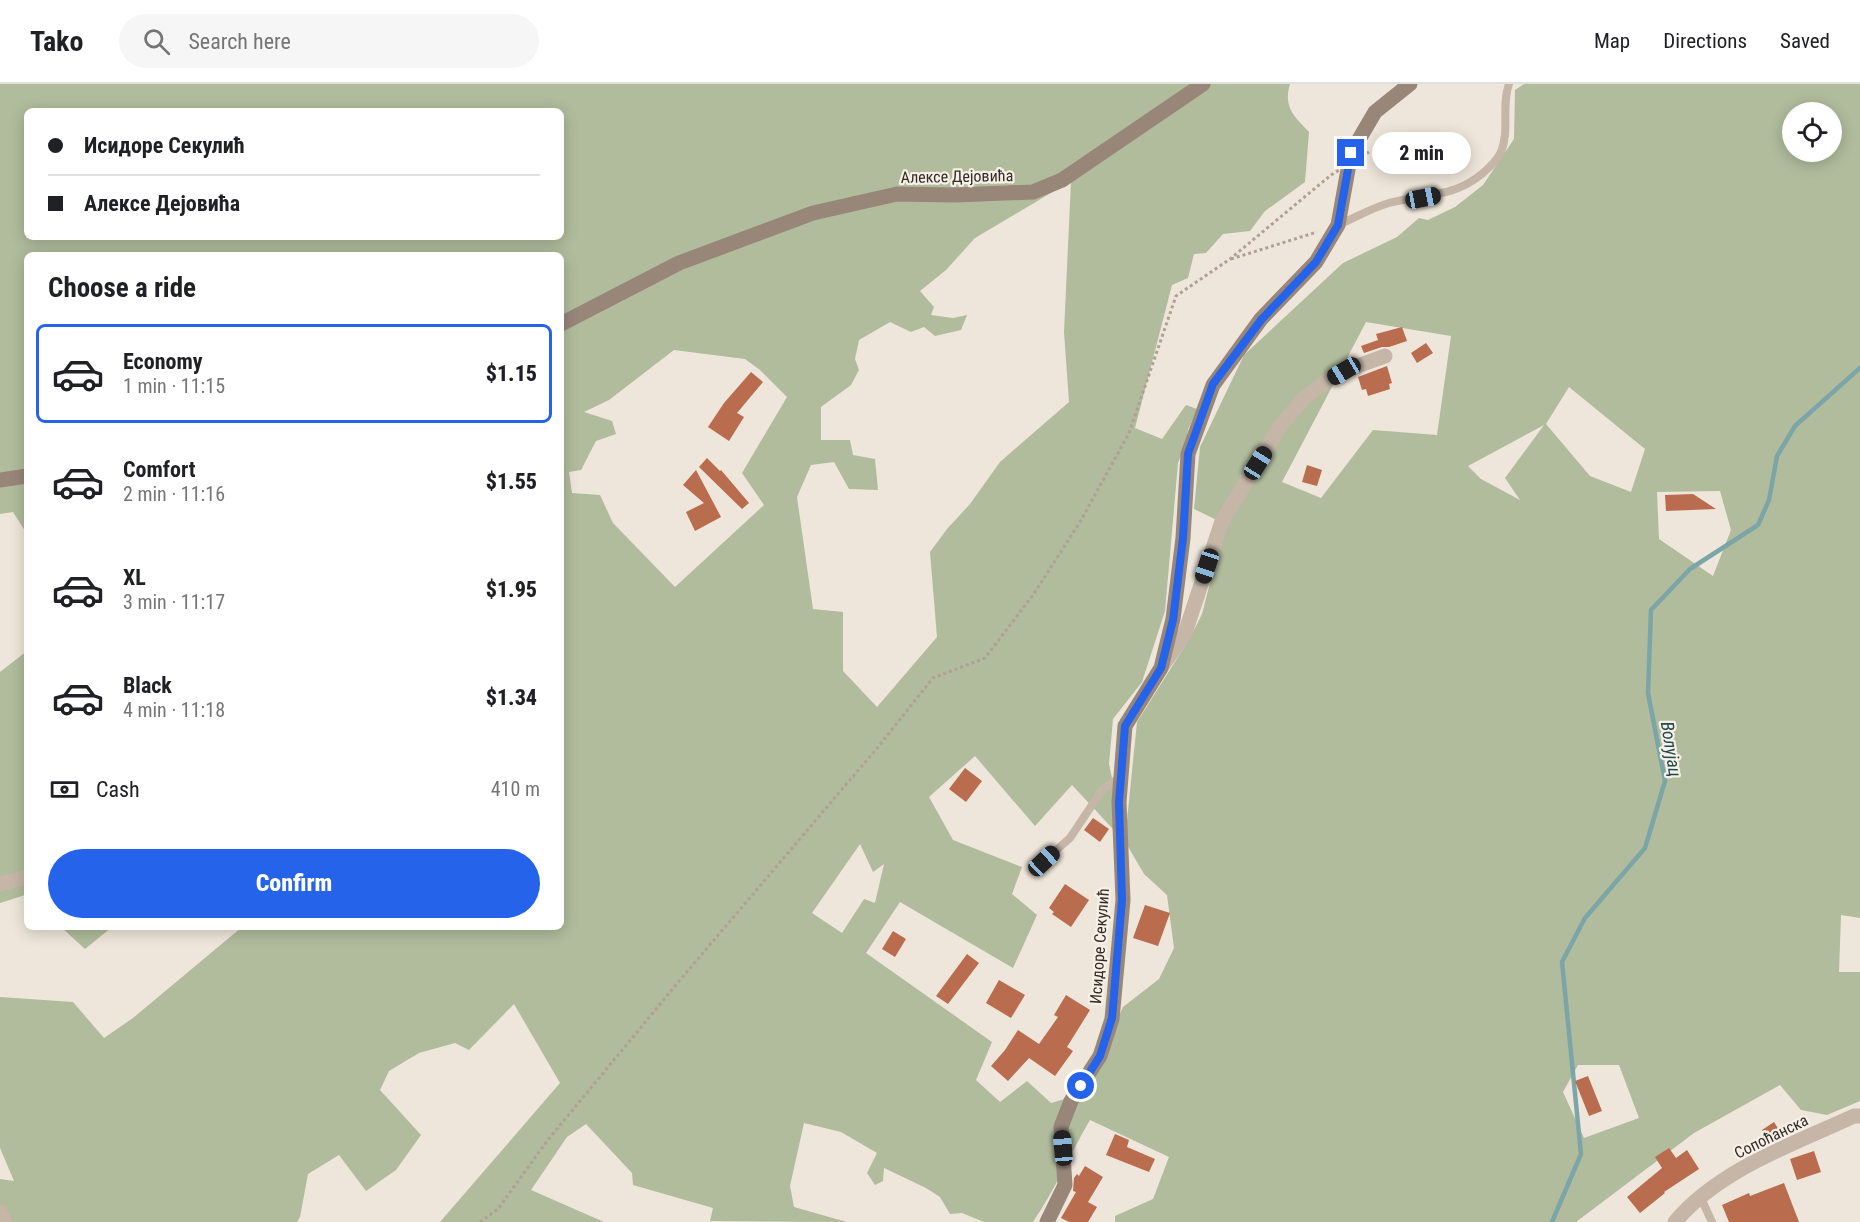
<!DOCTYPE html>
<meta charset="utf-8">
<style>
:root{--surface:#fff;--page:#f6f6f6;--text:#202124;--muted:#757577;--line:#e0e0e0;--accent:#2563eb}
body{margin:0;font-family:"Roboto Condensed",sans-serif;background:var(--page);color:var(--text);height:100vh;display:flex;flex-direction:column;font-size:22px;white-space:nowrap}
*{box-sizing:border-box;margin:0}
p{font-size:20px;color:var(--muted)}
.icon{flex:none;width:33px;height:33px;fill:none;stroke:currentColor;stroke-width:2;stroke-linecap:round;stroke-linejoin:round}
.map{position:relative;flex:1;overflow:hidden}
.drawer{position:absolute;left:24px;top:168px;width:540px;height:678px;display:flex;flex-direction:column;background:var(--surface);border-radius:9px;box-shadow:0 3px 15px #0003}
.drawer>*{flex:none}
.hud{position:absolute;left:24px;top:24px;width:540px;height:132px;border-radius:9px;box-shadow:0 3px 15px #0003;display:grid;align-content:center;height:132px;padding:0 24px;background:var(--surface)}
.buttons{position:absolute;left:1782px;top:18px;display:grid;gap:12px}
.buttons a{display:grid;place-items:center;width:60px;height:60px;border-radius:50%;background:var(--surface);box-shadow:0 3px 15px #0003;font-size:30px}
.end{position:absolute;width:27px;height:27px;margin:-14px;border:8px solid #2563eb;background:#fff;box-shadow:0 0 0 3px #fff}
.from{border-radius:50%}
.bubble{position:absolute;height:42px;border-radius:21px;background:var(--surface);box-shadow:0 3px 15px #0003;font-size:20px;font-weight:800;line-height:42px;text-align:center}
.car{position:absolute;width:18px;height:36px;margin:-18px -9px;border-radius:8px;box-shadow:0 0 4px 2px #0007;background:linear-gradient(#222 24%,#8ab4d8 0 40%,#222 0 76%,#8ab4d8 0 86%,#222 0)}
.hud b{display:flex;align-items:center;gap:21px;height:57px;font-size:22px}
.hud b+b{border-top:2px solid var(--line)}
.hud i{width:15px;height:15px;background:var(--text)}
ul{padding:0;list-style:none}
li{display:flex;align-items:center;gap:18px;height:99px;margin:0 12px 9px;padding:0 12px;border:3px solid transparent;border-radius:9px}
li div{flex:1}
li b{display:block;font-size:22px}
li em{font-style:normal;font-weight:800}
li.on{border-color:var(--accent)}
li>.icon{width:54px;height:54px;stroke-width:1.5}
h2{padding:0 24px;font-size:27px;line-height:72px}
.pay{display:flex;align-items:center;gap:15px;height:66px;padding:0 24px;font-size:22px}
.pay p{margin-inline-start:auto}
.action{display:flex;gap:12px;margin-top:auto;padding:12px 24px}
.action a{flex:1;height:69px;border-radius:36px;background:var(--accent);color:#fff;font-size:24px;font-weight:800;line-height:69px;text-align:center}
header{display:flex;align-items:center;gap:36px;box-sizing:border-box;height:84px;padding:0 30px;background:var(--surface);border-bottom:2px solid var(--line)}
header strong{font-size:28px}
nav{display:flex;gap:33px;margin-inline-start:auto;font-size:21px}
.search{width:420px;height:54px;background:var(--page);display:flex;align-items:center;gap:15px;box-sizing:border-box;padding:0 21px;border-radius:33px;color:var(--muted);font-size:22px}
.map>svg:first-child{display:block}
</style>
<header>
<strong>Tako</strong>
<div class="search"><svg class="icon" aria-label="search" viewBox="0 0 24 24"><circle cx="10" cy="10" r="6"/><path d="M15 15l6 6"/></svg>Search here</div>
<nav><a>Map</a><a>Directions</a><a>Saved</a></nav>
</header>
<div class="map">
<svg width="1860" height="1138" viewBox="0 0 1860 1138">
<rect width="100%" height="100%" fill="#eee6da"/>
<g fill="#b0bc9c" fill-rule="evenodd">
<path d="M0,0H1290C1283,23 1294,32 1309,48L1305,98L1265,127L1250,147L1223,150L1206,169L1194,170L1188,194L1172,201L1135,344L1162,355L1186,321L1197,325L1188,346L1186,360L1178,379L1165,527L1142,598L1113,635L1109,680L1125,756L1137,638L1190,554L1202,530L1225,440L1194,425L1200,363L1244,271L1343,179L1397,153L1419,134L1428,136L1455,123L1483,101L1514,55L1515,6L1524,0H1860V834L1841,831L1839,888H1860V1017L1827,1031L1801,1026L1780,1001L1694,1049L1576,1138H1115V1132L1153,1115L1169,1073L1090,1036C1070,1070 1055,1106 1033,1138H984L962,1129L950,1130L940,1113L926,1104L884,1084L883,1097L875,1101L867,1089L877,1069L841,1048L804,1039L790,1102L794,1123L847,1138L710,1137L713,1124L633,1101L632,1089L586,1040L567,1053L531,1106L604,1138H440L560,999L514,920L469,966L455,959L419,969L389,987L380,1006L421,1051L396,1086L366,1107L339,1071L308,1090L300,1133L297,1138H0V1095L14,1097L0,1064V913L73,918L104,954L133,934L242,843H561V171H27V450L13,428L0,430ZM27,27H561V153H27ZM1792,28H1832V68H1792ZM1071,97L1064,248L1069,318L1000,378L970,420L947,445L930,468L937,553L877,623L843,587V528L813,525L797,413L811,381L834,378L849,405L878,406L875,375L853,371L850,356H821V323L851,301L859,286L855,275L859,256L890,238L911,248L924,243L935,252L961,246L967,231L953,234L931,231L934,223L920,207L946,186L975,154ZM1366,238L1451,252L1437,351L1373,346L1321,414L1282,398ZM674,266L745,275L760,286L787,313L742,389L764,421L675,503L613,439L600,411L572,409L569,388L581,386L596,357L616,350L612,337L584,328L609,316ZM1569,303L1645,365L1631,408L1590,392L1546,340ZM1544,341L1505,394L1520,416L1481,395L1468,382ZM1720,407L1731,446L1713,492L1659,455L1657,408ZM975,672L1035,742L1072,701L1126,759L1144,790L1167,811L1174,864L1159,895L1123,923L1082,1010L1051,1019L1027,997L1000,1018L976,996L992,958L866,869L900,818L1013,884L1037,831L1012,810L1022,783L953,756L929,713ZM860,760L873,788L884,780L875,819L864,815L842,849L812,829ZM1578,981H1619L1639,1034L1584,1054L1563,1008Z"/>
<polygon points="27,567 27,812 25,811 0,819 0,588"/>
<polygon points="61,843 112,843 85,865"/>
</g>
<g fill="none" stroke-linecap="round" stroke-linejoin="round">
<polyline stroke="#7ca5a8" stroke-width="4.5" points="1552,1138 1581,1070 1562,878 1585,834 1645,764 1665,697 1648,609 1651,526 1690,485 1758,441 1769,416 1777,372 1795,342 1860,284"/>
</g>
<g fill="#b96c4e">
<polygon points="1402,243 1407,257 1389,263 1382,263 1364,269 1361,262 1378,256 1376,250"/>
<polygon points="1426,259 1433,269 1417,279 1411,269"/>
<polygon points="1387,282 1392,299 1389,300 1390,305 1368,312 1366,305 1362,306 1358,293"/>
<polygon points="751,288 763,298 737,329 744,333 729,357 708,343 724,319"/>
<polygon points="707,374 720,387 721,386 749,419 742,425 699,383"/>
<polygon points="1307,381 1322,386 1317,402 1302,398"/>
<polygon points="696,386 721,433 695,447 686,428 704,419 683,401"/>
<polygon points="1693,410 1716,425 1666,427 1665,411"/>
<polygon points="965,684 982,697 966,718 949,705"/>
<polygon points="1093,734 1109,745 1100,758 1084,746"/>
<polygon points="1065,800 1089,816 1071,843 1052,830 1054,828 1049,824"/>
<polygon points="1145,821 1170,829 1158,862 1133,854"/>
<polygon points="893,847 906,855 895,873 882,865"/>
<polygon points="967,870 979,879 948,920 936,912"/>
<polygon points="999,896 1025,911 1011,934 986,919"/>
<polygon points="1066,911 1090,926 1067,963 1073,967 1055,992 1029,974 1008,997 991,982 1005,966 1018,946 1039,960 1058,933 1054,931"/>
<polygon points="1588,992 1602,1027 1589,1032 1575,997"/>
<polygon points="1774,1038 1782,1051 1770,1059 1762,1046"/>
<polygon points="1115,1050 1129,1056 1127,1063 1155,1075 1149,1088 1106,1071"/>
<polygon points="1669,1064 1676,1074 1687,1066 1699,1085 1664,1108 1665,1109 1640,1129 1627,1113 1662,1084 1655,1073"/>
<polygon points="1814,1067 1821,1088 1797,1096 1790,1075"/>
<polygon points="1085,1082 1103,1093 1088,1118 1097,1123 1088,1138 1069,1138 1061,1134 1076,1108 1073,1107 1074,1094 1077,1090 1079,1092"/>
<polygon points="1784,1099 1799,1138 1729,1138 1722,1121 1749,1109 1750,1112"/>
</g>
<g fill="none" stroke-linecap="round" stroke-linejoin="round">
<g stroke="#b0a092" stroke-width="3" stroke-dasharray="3 3" stroke-linecap="butt">
<polyline points="1231,175 1317,148"/>
<polyline points="480,1138 498,1125 547,1057 680,896 878,663 933,594 985,574 1033,511 1080,438 1129,349 1176,212 1230,175 1331,91"/>
</g>
<g stroke="#c5b6a7" stroke-width="8">
<path d="M1338,141C1355,134 1371,124 1389,119C1423,110 1454,114 1483,89C1490,83 1497,76 1501,68C1510,46 1501,22 1509,0"/>
<polyline points="1044,777 1070,754 1102,706 1120,693"/>
<polyline points="1700,1112 1712,1138"/>
</g>
<g stroke="#c5b6a7" stroke-width="15">
<polyline points="1163,581 1185,549 1222,437 1281,341 1303,315 1328,296 1344,287 1385,272"/>
<polyline points="0,800 27,793"/>
<polyline points="0,1128 5,1138"/>
<path d="M1675,1138C1719,1085 1794,1060 1854,1032H1860"/>
</g>
<g stroke="#988679" stroke-width="15">
<polyline points="561,240 679,179 813,129 897,110 955,111 1033,108 1062,96 1203,0"/>
<polyline points="0,396 27,392"/>
<polyline points="1047,1138 1065,1101 1061,1043 1071,1017 1100,972 1112,935 1123,816 1119,718 1125,642 1161,584 1173,535 1183,454 1188,370 1213,301 1261,235 1316,178 1338,141 1351,69 1375,28 1410,0"/>
</g>
<polyline stroke="#b0a092" stroke-width="3" stroke-dasharray="3 3" stroke-linecap="butt" points="1331,91 1369,68"/>
</g>
<g fill="none" stroke-linecap="round" stroke-linejoin="round">
<polyline stroke="#2563eb" stroke-width="8" points="1081,1002 1100,972 1112,934 1122,816 1119,718 1125,642 1161,584 1173,536 1183,454 1188,370 1213,300 1261,236 1316,178 1338,141 1351,69"/>
</g>
<g text-anchor="middle" stroke-width="4.5" stroke-linejoin="round" paint-order="stroke">
<g font-size="16" fill="#322b27" stroke="#f7f0e6">
<text transform="translate(957 92) rotate(-1)" y="6">Алексе Дејовића</text>
<text transform="translate(1099 862) rotate(-86)" y="6">Исидоре Секулић</text>
<text transform="translate(1771 1052) rotate(-26)" y="6">Сопоћанска</text>
</g>
<g font-size="18" font-style="italic" fill="#214a4f" stroke="#f7f0e6">
<text transform="translate(1671 665) rotate(81)" y="6">Волујац</text>
</g>
</g>
</svg>
<div class="buttons">
<a><svg class="icon" aria-label="locate" viewBox="0 0 24 24"><circle cx="12" cy="12" r="6"/><path d="M12 2v4M12 18v4M2 12h4M18 12h4"/></svg></a>
</div>
<i class="end from" style="left:1081px;top:1002px"></i>
<i class="end" style="left:1351px;top:69px"></i>
<div class="bubble" style="left:1372px;top:48px;width:99px">2 min</div>
<i class="car" style="left:1423px;top:114px;rotate:79deg"></i>
<i class="car" style="left:1344px;top:287px;rotate:239deg"></i>
<i class="car" style="left:1258px;top:379px;rotate:32deg"></i>
<i class="car" style="left:1207px;top:482px;rotate:198deg"></i>
<i class="car" style="left:1044px;top:777px;rotate:47deg"></i>
<i class="car" style="left:1063px;top:1064px;rotate:355deg"></i>
<div class="hud">
<b><i class="from"></i>Исидоре Секулић</b>
<b><i></i>Алексе Дејовића</b>
</div>
<section class="drawer">
<h2>Choose a ride</h2>
<ul>
<li class="on"><svg class="icon" aria-label="car" viewBox="0 0 24 24"><path d="M5 17H2v-5l4-1 3-4h7l3 4 3 1v5h-3M9 17h6M6 11h13"/><circle cx="7" cy="17" r="2"/><circle cx="17" cy="17" r="2"/></svg><div><b>Economy</b><p>1 min · 11:15</p></div><em>$1.15</em></li>
<li><svg class="icon" aria-label="car" viewBox="0 0 24 24"><path d="M5 17H2v-5l4-1 3-4h7l3 4 3 1v5h-3M9 17h6M6 11h13"/><circle cx="7" cy="17" r="2"/><circle cx="17" cy="17" r="2"/></svg><div><b>Comfort</b><p>2 min · 11:16</p></div><em>$1.55</em></li>
<li><svg class="icon" aria-label="car" viewBox="0 0 24 24"><path d="M5 17H2v-5l4-1 3-4h7l3 4 3 1v5h-3M9 17h6M6 11h13"/><circle cx="7" cy="17" r="2"/><circle cx="17" cy="17" r="2"/></svg><div><b>XL</b><p>3 min · 11:17</p></div><em>$1.95</em></li>
<li><svg class="icon" aria-label="car" viewBox="0 0 24 24"><path d="M5 17H2v-5l4-1 3-4h7l3 4 3 1v5h-3M9 17h6M6 11h13"/><circle cx="7" cy="17" r="2"/><circle cx="17" cy="17" r="2"/></svg><div><b>Black</b><p>4 min · 11:18</p></div><em>$1.34</em></li>
</ul>
<div class="pay"><svg class="icon" aria-label="cash" viewBox="0 0 24 24"><path d="M3 7h18v10H3z"/><circle cx="12" cy="12" r="2"/></svg>Cash<p>410 m</p></div>
<div class="action"><a>Confirm</a></div>
</section>
</div>
